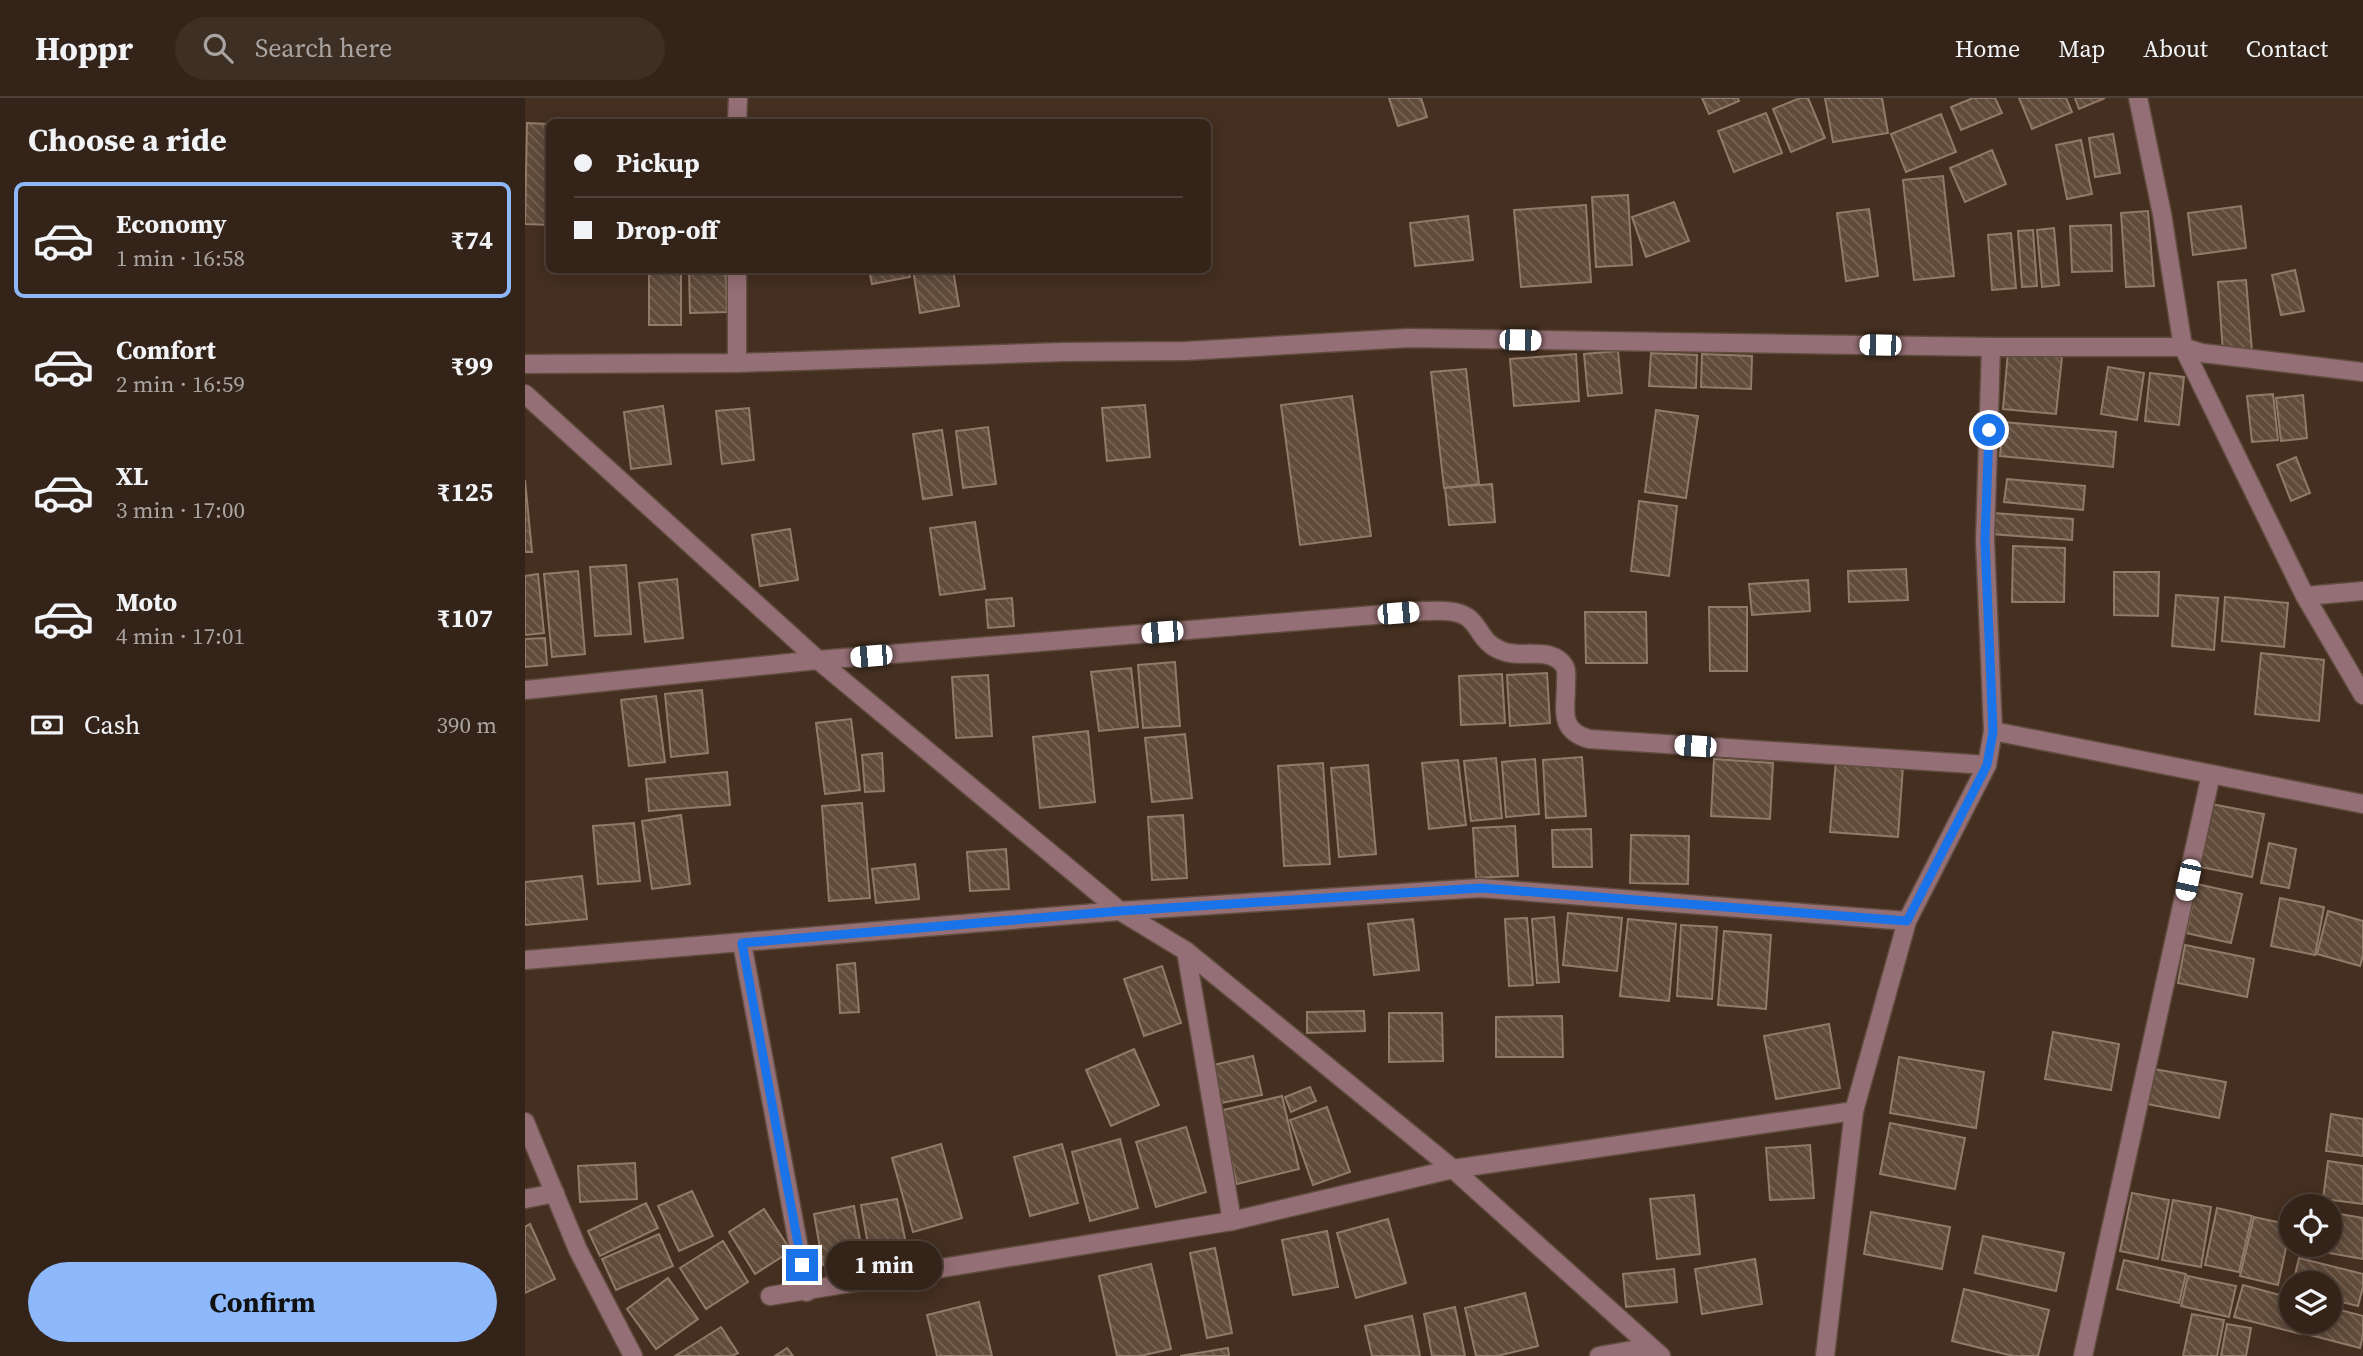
<!DOCTYPE html>
<meta charset="utf-8">
<style>
:root{--surface:#332318;--page:#3e2f25;--text:#f1f3f6;--muted:#a9a4a2;--line:#4e4037;--accent:#8db9fc}
body{margin:0;font-family:"Source Serif 4",serif;background:var(--page);color:var(--text);height:100vh;display:flex;flex-direction:column;font-size:26px;white-space:nowrap}
*{box-sizing:border-box;margin:0}
p{font-size:23px;color:var(--muted)}
.icon{flex:none;width:38px;height:38px;fill:none;stroke:currentColor;stroke-width:2;stroke-linecap:round;stroke-linejoin:round}
.map{position:relative;flex:1;overflow:hidden}
.side{display:flex;flex-direction:column;background:var(--surface);width:525px}
.side>*{flex:none}
.banner{position:absolute;left:21px;top:21px;width:665px;height:154px;border-radius:10px;box-shadow:0 4px 18px #0003,0 0 0 2px var(--line);display:grid;align-content:center;height:154px;padding:0 28px;background:var(--surface)}
.fabs{position:absolute;left:1754px;top:1096px;display:grid;gap:14px}
.fabs a{display:grid;place-items:center;width:63px;height:63px;border-radius:50%;background:var(--surface);box-shadow:0 4px 18px #0003,0 0 0 2px var(--line);font-size:35px}
.end{position:absolute;width:32px;height:32px;margin:-16px;border:9px solid #1a73e8;background:#fff;box-shadow:0 0 0 4px #fff}
.from{border-radius:50%}
.bubble{position:absolute;height:49px;border-radius:24px;background:var(--surface);box-shadow:0 4px 18px #0003,0 0 0 2px var(--line);font-size:23px;font-weight:700;line-height:49px;text-align:center}
.car{position:absolute;width:21px;height:42px;margin:-21px -10px;border-radius:9px;box-shadow:0 0 5px 2px #0007;background:linear-gradient(#fff 24%,#345 0 40%,#fff 0 76%,#345 0 86%,#fff 0)}
.banner b{display:flex;align-items:center;gap:24px;height:66px;font-size:26px}
.banner b+b{border-top:2px solid var(--line)}
.banner i{width:18px;height:18px;background:var(--text)}
ul{padding:0;list-style:none}
li{display:flex;align-items:center;gap:21px;height:116px;margin:0 14px 10px;padding:0 14px;border:4px solid transparent;border-radius:10px}
li div{flex:1}
li b{display:block;font-size:26px}
li em{font-style:normal;font-weight:700}
li.on{border-color:var(--accent)}
li>.icon{width:63px;height:63px;stroke-width:1.5}
h2{padding:0 28px;font-size:32px;line-height:84px}
.pay{display:flex;align-items:center;gap:18px;height:77px;padding:0 28px;font-size:26px}
.pay p{margin-inline-start:auto}
.primary-button{display:flex;gap:14px;margin-top:auto;padding:14px 28px}
.primary-button a{flex:1;height:80px;border-radius:42px;background:var(--accent);color:#111;font-size:28px;font-weight:700;line-height:80px;text-align:center}
header{display:flex;align-items:center;gap:42px;box-sizing:border-box;height:98px;padding:0 35px;background:var(--surface);border-bottom:2px solid var(--line)}
header strong{font-size:33px}
nav{display:flex;gap:38px;margin-inline-start:auto;font-size:24px}
.search{width:490px;height:63px;background:var(--page);display:flex;align-items:center;gap:18px;box-sizing:border-box;padding:0 24px;border-radius:38px;color:var(--muted);font-size:26px}
main{display:flex;flex:1;min-height:0}
.map>svg:first-child{display:block}
</style>
<header>
<strong>Hoppr</strong>
<div class="search"><svg class="icon" aria-label="search" viewBox="0 0 24 24"><circle cx="10" cy="10" r="6"/><path d="M15 15l6 6"/></svg>Search here</div>
<nav><a>Home</a><a>Map</a><a>About</a><a>Contact</a></nav>
</header>
<main>
<section class="side">
<h2>Choose a ride</h2>
<ul>
<li class="on"><svg class="icon" aria-label="car" viewBox="0 0 24 24"><path d="M5 17H2v-5l4-1 3-4h7l3 4 3 1v5h-3M9 17h6M6 11h13"/><circle cx="7" cy="17" r="2"/><circle cx="17" cy="17" r="2"/></svg><div><b>Economy</b><p>1 min · 16:58</p></div><em>₹74</em></li>
<li><svg class="icon" aria-label="car" viewBox="0 0 24 24"><path d="M5 17H2v-5l4-1 3-4h7l3 4 3 1v5h-3M9 17h6M6 11h13"/><circle cx="7" cy="17" r="2"/><circle cx="17" cy="17" r="2"/></svg><div><b>Comfort</b><p>2 min · 16:59</p></div><em>₹99</em></li>
<li><svg class="icon" aria-label="car" viewBox="0 0 24 24"><path d="M5 17H2v-5l4-1 3-4h7l3 4 3 1v5h-3M9 17h6M6 11h13"/><circle cx="7" cy="17" r="2"/><circle cx="17" cy="17" r="2"/></svg><div><b>XL</b><p>3 min · 17:00</p></div><em>₹125</em></li>
<li><svg class="icon" aria-label="car" viewBox="0 0 24 24"><path d="M5 17H2v-5l4-1 3-4h7l3 4 3 1v5h-3M9 17h6M6 11h13"/><circle cx="7" cy="17" r="2"/><circle cx="17" cy="17" r="2"/></svg><div><b>Moto</b><p>4 min · 17:01</p></div><em>₹107</em></li>
</ul>
<div class="pay"><svg class="icon" aria-label="cash" viewBox="0 0 24 24"><path d="M3 7h18v10H3z"/><circle cx="12" cy="12" r="2"/></svg>Cash<p>390 m</p></div>
<div class="primary-button"><a>Confirm</a></div>
</section>
<div class="map">
<svg width="1838" height="1258" viewBox="0 0 1838 1258">
<defs>
<pattern id="building-back-hatch" width="6" height="6" patternUnits="userSpaceOnUse" patternTransform="scale(1.75)"><rect width="6" height="6" fill="#604b3a"/><path d="M-1 5l2 2M0 0l6 6M5-1l2 2" fill="none" stroke="#766455"/></pattern>
</defs>
<rect width="100%" height="100%" fill="#442f20"/>
<g fill="url(#building-back-hatch)" stroke="#927a68" stroke-width="2">
<polygon points="864,0 896,0 902,19 873,28"/>
<polygon points="1177,0 1213,0 1214,3 1184,16"/>
<polygon points="1275,0 1283,0 1300,40 1266,54 1248,11"/>
<polygon points="1300,0 1357,0 1363,35 1308,44"/>
<polygon points="1448,0 1470,0 1477,15 1436,32 1426,9"/>
<polygon points="1494,0 1541,0 1547,14 1507,31"/>
<polygon points="1550,0 1580,0 1554,11"/>
<polygon points="1241,15 1257,55 1209,74 1193,33"/>
<polygon points="1416,16 1431,54 1381,74 1366,36"/>
<polygon points="2,25 24,26 24,127 0,126"/>
<polygon points="1588,36 1595,75 1570,79 1564,40"/>
<polygon points="1556,42 1567,96 1542,101 1531,47"/>
<polygon points="1467,52 1481,86 1440,104 1425,70"/>
<polygon points="1418,78 1429,178 1389,182 1378,82"/>
<polygon points="1103,97 1107,167 1071,169 1067,99"/>
<polygon points="1149,104 1164,143 1121,159 1107,119"/>
<polygon points="1061,107 1066,184 996,189 989,112"/>
<polygon points="1716,108 1721,150 1668,157 1663,115"/>
<polygon points="1344,111 1353,178 1321,183 1312,115"/>
<polygon points="1623,113 1629,188 1601,189 1596,115"/>
<polygon points="943,118 948,162 890,168 885,125"/>
<polygon points="1586,127 1587,173 1547,174 1545,128"/>
<polygon points="1529,130 1534,187 1517,189 1512,132"/>
<polygon points="1508,132 1512,188 1497,189 1493,133"/>
<polygon points="1486,135 1491,190 1467,192 1463,137"/>
<rect x="124" y="172" width="32" height="55"/>
<polygon points="164,172 201,172 202,214 165,215"/>
<polygon points="344,172 384,172 385,179 347,186"/>
<polygon points="388,172 428,172 434,208 395,215"/>
<polygon points="1770,172 1779,213 1756,217 1747,177"/>
<polygon points="1721,182 1727,253 1698,255 1693,184"/>
<polygon points="1093,253 1097,295 1063,298 1059,256"/>
<polygon points="1483,253 1537,259 1531,316 1478,311"/>
<polygon points="1126,255 1172,257 1171,290 1124,288"/>
<polygon points="1051,256 1054,303 989,308 985,261"/>
<polygon points="1177,256 1227,258 1226,291 1176,289"/>
<polygon points="1583,269 1619,275 1612,322 1576,316"/>
<polygon points="941,271 954,386 919,390 906,274"/>
<polygon points="1625,275 1659,279 1654,327 1620,323"/>
<polygon points="1748,296 1753,342 1727,344 1722,298"/>
<polygon points="1778,297 1782,340 1756,343 1751,300"/>
<polygon points="827,298 846,438 775,447 756,307"/>
<polygon points="620,307 625,359 582,363 577,310"/>
<polygon points="138,308 146,366 106,371 99,314"/>
<polygon points="224,310 229,362 197,366 191,313"/>
<polygon points="1131,312 1173,318 1161,400 1120,394"/>
<polygon points="1478,324 1591,334 1588,369 1475,358"/>
<polygon points="463,329 471,386 438,390 431,333"/>
<polygon points="417,332 427,397 398,401 388,336"/>
<polygon points="1771,359 1785,395 1766,403 1752,367"/>
<polygon points="1482,381 1560,388 1558,412 1479,404"/>
<polygon points="0,382 7,454 0,454"/>
<polygon points="967,386 970,424 924,427 920,390"/>
<polygon points="1114,403 1152,408 1144,478 1106,473"/>
<polygon points="1468,415 1548,421 1547,442 1466,436"/>
<polygon points="450,424 460,491 415,497 405,430"/>
<polygon points="265,431 273,482 235,488 227,437"/>
<polygon points="1488,448 1540,450 1539,504 1487,504"/>
<polygon points="101,467 106,536 70,538 65,469"/>
<polygon points="1381,471 1383,502 1324,504 1323,473"/>
<polygon points="53,473 60,556 27,559 19,476"/>
<polygon points="1589,474 1634,474 1633,518 1589,517"/>
<polygon points="13,476 19,535 0,537 0,478"/>
<polygon points="152,481 158,540 120,544 114,485"/>
<polygon points="1283,482 1285,513 1227,517 1224,486"/>
<polygon points="1651,497 1693,500 1689,552 1647,548"/>
<polygon points="1700,499 1763,505 1759,549 1697,543"/>
<polygon points="487,500 489,528 463,530 461,502"/>
<polygon points="1184,509 1222,509 1222,573 1185,573"/>
<polygon points="1060,514 1121,514 1122,565 1061,565"/>
<polygon points="20,540 22,567 0,569 0,541"/>
<polygon points="1736,555 1799,562 1794,623 1730,616"/>
<polygon points="650,564 655,628 618,630 613,567"/>
<polygon points="606,570 613,629 574,633 566,574"/>
<polygon points="1022,575 1025,625 985,628 982,577"/>
<polygon points="977,576 980,625 936,627 934,578"/>
<polygon points="463,577 467,638 431,640 427,579"/>
<polygon points="177,592 183,655 146,659 140,596"/>
<polygon points="131,598 140,664 104,668 96,602"/>
<polygon points="326,621 335,692 300,696 291,625"/>
<polygon points="563,633 570,704 515,710 508,639"/>
<polygon points="660,636 667,700 627,704 620,640"/>
<polygon points="357,655 359,693 340,694 337,657"/>
<polygon points="1057,659 1061,718 1021,720 1018,662"/>
<polygon points="971,660 977,720 946,723 939,663"/>
<polygon points="1010,661 1014,716 981,719 977,664"/>
<polygon points="1189,661 1248,665 1245,721 1186,718"/>
<polygon points="933,662 941,727 904,731 897,665"/>
<polygon points="1311,662 1378,668 1373,739 1305,734"/>
<polygon points="798,665 805,766 759,768 753,668"/>
<polygon points="843,667 851,756 814,759 806,670"/>
<polygon points="202,674 205,707 124,713 121,681"/>
<polygon points="337,705 345,800 304,803 297,708"/>
<polygon points="1681,705 1739,716 1727,779 1670,768"/>
<polygon points="156,717 165,786 127,791 117,723"/>
<polygon points="658,717 662,780 627,782 623,719"/>
<polygon points="109,725 115,783 73,786 68,728"/>
<polygon points="990,728 993,778 951,780 948,730"/>
<polygon points="1066,731 1067,769 1028,769 1027,732"/>
<polygon points="1106,737 1164,738 1163,786 1105,785"/>
<polygon points="1744,745 1771,751 1764,790 1736,785"/>
<polygon points="481,751 484,791 445,793 442,754"/>
<polygon points="390,766 394,801 351,805 347,771"/>
<polygon points="57,778 62,821 0,827 0,784"/>
<polygon points="1672,786 1717,796 1706,845 1661,835"/>
<polygon points="1755,800 1799,809 1790,857 1746,848"/>
<polygon points="1803,813 1838,823 1838,858 1835,868 1792,856"/>
<polygon points="1043,815 1097,820 1092,873 1038,867"/>
<polygon points="1029,819 1034,884 1012,885 1007,821"/>
<polygon points="1002,820 1008,887 984,888 980,821"/>
<polygon points="888,821 894,872 849,877 843,826"/>
<polygon points="1103,821 1151,826 1144,903 1095,898"/>
<polygon points="1156,827 1192,829 1187,901 1152,898"/>
<polygon points="1199,833 1246,837 1241,911 1193,907"/>
<polygon points="1660,847 1729,861 1722,899 1653,885"/>
<polygon points="330,865 334,914 315,915 312,867"/>
<polygon points="637,868 656,925 619,938 599,881"/>
<polygon points="839,913 840,933 782,935 782,914"/>
<polygon points="864,915 917,915 918,963 864,964"/>
<polygon points="1037,918 1038,959 971,959 971,919"/>
<polygon points="1304,926 1315,990 1251,1001 1239,938"/>
<polygon points="1528,934 1594,946 1586,992 1520,981"/>
<polygon points="609,951 634,1007 586,1028 561,972"/>
<polygon points="728,958 737,997 696,1005 688,967"/>
<polygon points="1374,959 1459,974 1451,1030 1365,1015"/>
<polygon points="1629,971 1701,984 1694,1020 1622,1006"/>
<polygon points="785,989 791,1003 766,1014 760,999"/>
<polygon points="757,998 774,1071 712,1086 694,1013"/>
<polygon points="802,1009 825,1074 788,1087 765,1022"/>
<polygon points="1806,1016 1838,1021 1838,1058 1801,1053"/>
<polygon points="1365,1025 1440,1040 1430,1091 1355,1076"/>
<polygon points="661,1029 681,1094 631,1109 611,1044"/>
<polygon points="595,1041 613,1110 565,1123 547,1054"/>
<polygon points="416,1046 437,1120 388,1134 367,1060"/>
<polygon points="537,1046 553,1105 505,1118 489,1059"/>
<polygon points="1285,1047 1289,1100 1245,1102 1241,1050"/>
<polygon points="1803,1063 1838,1068 1838,1106 1798,1101"/>
<polygon points="110,1065 112,1101 55,1104 53,1068"/>
<polygon points="167,1093 188,1138 154,1153 133,1108"/>
<polygon points="1607,1095 1644,1102 1633,1161 1595,1153"/>
<polygon points="1169,1097 1175,1156 1132,1161 1125,1101"/>
<polygon points="372,1101 382,1151 345,1158 336,1107"/>
<polygon points="1648,1102 1686,1109 1676,1169 1637,1162"/>
<polygon points="121,1105 133,1130 75,1158 63,1133"/>
<polygon points="329,1108 338,1159 298,1167 289,1116"/>
<polygon points="1692,1110 1727,1118 1714,1174 1680,1167"/>
<polygon points="239,1111 266,1153 230,1176 204,1134"/>
<polygon points="1346,1114 1425,1129 1417,1171 1339,1156"/>
<polygon points="1804,1114 1838,1120 1838,1161 1787,1152 1788,1146 1804,1146"/>
<polygon points="1729,1119 1766,1127 1753,1187 1715,1178"/>
<polygon points="863,1121 881,1185 831,1200 812,1135"/>
<polygon points="5,1126 30,1181 0,1195 0,1129"/>
<polygon points="802,1133 813,1189 768,1197 757,1142"/>
<polygon points="134,1136 148,1168 91,1192 77,1161"/>
<polygon points="1458,1138 1539,1155 1531,1193 1450,1175"/>
<polygon points="198,1143 223,1184 181,1211 155,1170"/>
<polygon points="690,1150 707,1235 682,1240 665,1155"/>
<polygon points="1774,1160 1838,1176 1838,1189 1833,1208 1804,1201 1804,1185 1768,1185"/>
<polygon points="1230,1161 1237,1206 1177,1216 1170,1171"/>
<polygon points="1599,1162 1661,1176 1654,1205 1592,1191"/>
<polygon points="626,1166 646,1251 615,1258 592,1258 574,1178"/>
<polygon points="1149,1171 1152,1204 1101,1209 1098,1176"/>
<polygon points="1663,1178 1711,1188 1704,1219 1656,1208"/>
<polygon points="143,1180 173,1221 131,1251 102,1211"/>
<polygon points="1718,1187 1766,1200 1766,1223 1779,1223 1776,1236 1709,1219"/>
<polygon points="1439,1191 1524,1212 1513,1258 1488,1258 1427,1243"/>
<polygon points="1000,1195 1013,1248 972,1258 951,1258 940,1210"/>
<polygon points="454,1204 467,1258 412,1258 402,1217"/>
<polygon points="930,1209 940,1258 907,1258 899,1216"/>
<polygon points="1804,1209 1838,1218 1838,1237 1835,1250 1781,1236 1784,1223 1804,1223"/>
<polygon points="1667,1216 1699,1222 1692,1258 1658,1258"/>
<polygon points="887,1218 895,1258 847,1258 840,1228"/>
<polygon points="1702,1226 1726,1230 1721,1258 1696,1258"/>
<polygon points="196,1229 213,1255 207,1258 150,1258"/>
<polygon points="262,1250 268,1258 250,1258"/>
<polygon points="703,1250 704,1258 655,1258"/>
</g>
<g fill="none" stroke-linecap="round" stroke-linejoin="round">
<defs>
<g id="minor">
<polyline points="1613,0 1637,116 1658,249 1780,498 1838,597"/>
<polyline points="212,24 213,0"/>
<polyline points="212,172 212,265"/>
<polyline points="0,266 212,265 538,254 661,253 884,240 1466,249 1658,249 1677,255 1838,274"/>
<polyline points="0,296 293,562 595,813 661,853 928,1071 1136,1258"/>
<polyline points="1780,498 1838,493"/>
<path d="M0,592L293,562L899,513C913,513 930,511 942,519C956,528 955,546 980,554C999,560 1028,548 1040,569C1042,574 1041,580 1041,585C1041,612 1033,632 1064,641L1462,667"/>
<polyline points="1468,633 1838,706"/>
<polyline points="217,845 282,1194"/>
<polyline points="661,853 707,1123"/>
<polyline points="0,862 595,813 955,790 1382,823"/>
<polyline points="0,1024 53,1152 108,1258"/>
<polyline points="0,1101 30,1095"/>
<polyline points="245,1198 707,1123 928,1071 1329,1013"/>
<polyline points="1074,1258 1125,1249"/>
<polyline points="1300,1258 1329,1013 1382,823 1462,667 1468,633 1460,442 1466,249"/>
<polyline points="1558,1258 1686,676"/>
</g>
</defs>
<use href="#minor" stroke="#604c3e" stroke-width="21"/>
<use href="#minor" stroke="#946f75" stroke-width="18"/>
</g>
<g fill="none" stroke-linecap="round" stroke-linejoin="round">
<polyline stroke="#1a73e8" stroke-width="9" points="277,1167 217,845 595,813 956,790 1382,823 1462,667 1468,634 1460,442 1464,332"/>
</g>
</svg>
<div class="fabs">
<a><svg class="icon" aria-label="locate" viewBox="0 0 24 24"><circle cx="12" cy="12" r="6"/><path d="M12 2v4M12 18v4M2 12h4M18 12h4"/></svg></a>
<a><svg class="icon" aria-label="layers" viewBox="0 0 24 24"><path d="M12 4l9 5-9 5-9-5zM3 14l9 5 9-5"/></svg></a>
</div>
<i class="end from" style="left:1464px;top:332px"></i>
<i class="end" style="left:277px;top:1167px"></i>
<div class="bubble" style="left:301px;top:1143px;width:116px">1 min</div>
<i class="car" style="left:995px;top:242px;rotate:91deg"></i>
<i class="car" style="left:1355px;top:247px;rotate:271deg"></i>
<i class="car" style="left:873px;top:515px;rotate:85deg"></i>
<i class="car" style="left:637px;top:534px;rotate:265deg"></i>
<i class="car" style="left:346px;top:558px;rotate:265deg"></i>
<i class="car" style="left:1170px;top:648px;rotate:274deg"></i>
<i class="car" style="left:1663px;top:782px;rotate:192deg"></i>
<div class="banner">
<b><i class="from"></i>Pickup</b>
<b><i></i>Drop-off</b>
</div>
</div>
</main>
